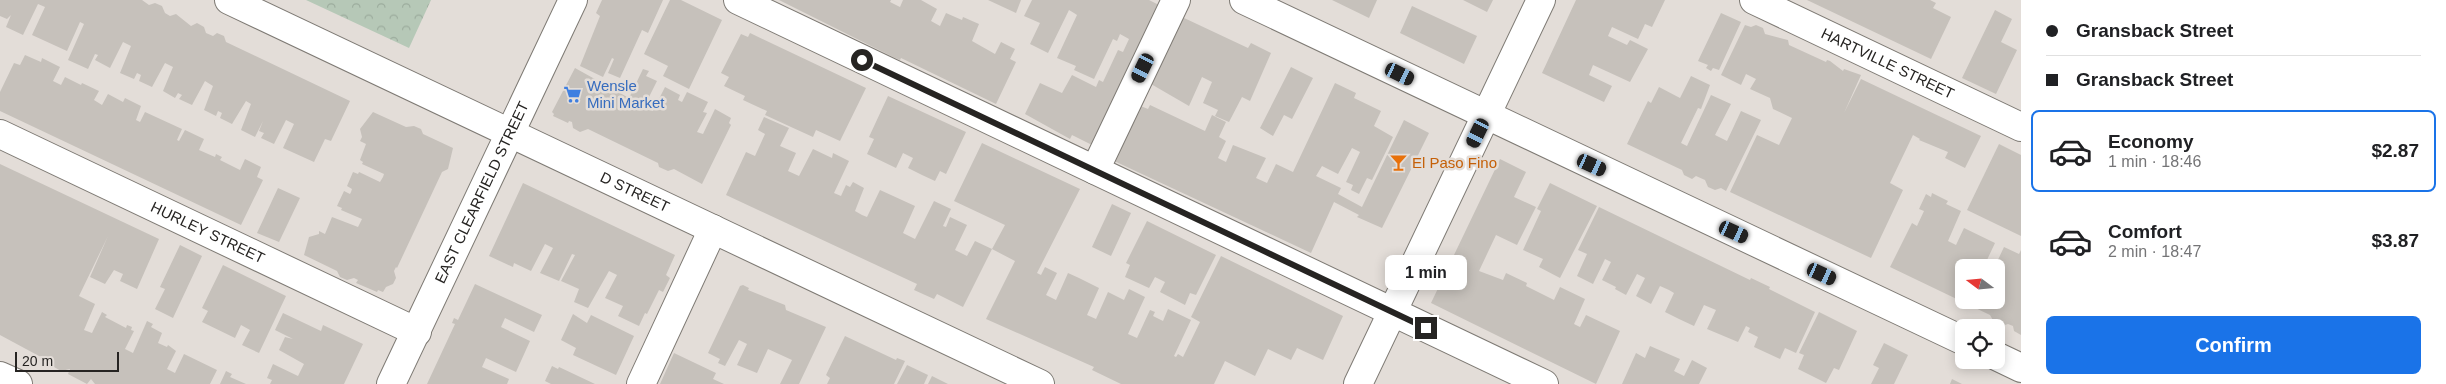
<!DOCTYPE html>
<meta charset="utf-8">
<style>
:root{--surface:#fff;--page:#f6f6f6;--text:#202124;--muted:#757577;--line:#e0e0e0;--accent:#1a73e8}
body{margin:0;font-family:Helvetica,sans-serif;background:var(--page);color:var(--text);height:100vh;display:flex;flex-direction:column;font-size:19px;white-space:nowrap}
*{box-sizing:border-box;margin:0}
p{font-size:16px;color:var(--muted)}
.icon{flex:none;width:28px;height:28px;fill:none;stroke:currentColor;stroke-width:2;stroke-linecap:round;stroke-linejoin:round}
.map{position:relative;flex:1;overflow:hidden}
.sheet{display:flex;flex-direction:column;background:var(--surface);width:425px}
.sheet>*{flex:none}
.guide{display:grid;align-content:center;height:110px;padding:0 25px;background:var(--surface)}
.needle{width:32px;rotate:286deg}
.fabs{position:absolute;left:1955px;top:259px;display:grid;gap:10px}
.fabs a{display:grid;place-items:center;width:50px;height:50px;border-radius:8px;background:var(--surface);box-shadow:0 2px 12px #0003;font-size:25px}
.scale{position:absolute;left:15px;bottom:12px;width:104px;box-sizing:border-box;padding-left:5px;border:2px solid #262422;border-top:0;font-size:14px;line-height:18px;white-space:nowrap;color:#262422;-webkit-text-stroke:4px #e3ddd8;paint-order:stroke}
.end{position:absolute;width:22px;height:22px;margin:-11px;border:6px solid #262422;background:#fff;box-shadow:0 0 0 2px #fff}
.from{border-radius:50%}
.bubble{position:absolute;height:35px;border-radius:8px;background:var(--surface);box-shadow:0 2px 12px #0003;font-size:16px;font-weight:800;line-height:35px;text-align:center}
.car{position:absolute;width:15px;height:30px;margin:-15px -8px;border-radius:6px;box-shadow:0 0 4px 1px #0007;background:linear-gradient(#222 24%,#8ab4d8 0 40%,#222 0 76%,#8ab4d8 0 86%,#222 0)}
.guide b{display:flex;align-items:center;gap:18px;height:48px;font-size:19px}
.guide b+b{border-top:1px solid var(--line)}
.guide i{width:12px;height:12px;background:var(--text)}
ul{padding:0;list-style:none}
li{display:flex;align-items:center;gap:15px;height:82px;margin:0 10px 8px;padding:0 15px;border:2px solid transparent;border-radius:8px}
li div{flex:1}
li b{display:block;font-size:19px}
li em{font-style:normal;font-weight:800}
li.current{border-color:var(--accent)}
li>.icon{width:45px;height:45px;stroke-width:1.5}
.primary-button{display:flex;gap:10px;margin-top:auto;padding:10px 25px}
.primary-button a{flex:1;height:58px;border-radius:8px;background:var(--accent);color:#fff;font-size:20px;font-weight:800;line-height:58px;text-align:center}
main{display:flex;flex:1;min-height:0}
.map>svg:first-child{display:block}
</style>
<main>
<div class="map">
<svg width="2021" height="384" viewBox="0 0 2021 384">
<defs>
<pattern id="park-crowns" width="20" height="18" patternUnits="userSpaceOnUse" patternTransform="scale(1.25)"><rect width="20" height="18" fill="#b6c8b7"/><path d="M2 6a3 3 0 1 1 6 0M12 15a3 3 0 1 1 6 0" fill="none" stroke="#9cac9d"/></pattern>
</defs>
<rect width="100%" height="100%" fill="#e3ddd8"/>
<polygon fill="url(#park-crowns)" points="306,0 431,0 409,48"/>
<g fill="#c6c1bb" fill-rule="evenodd">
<polygon points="0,0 142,0 149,5 155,3 162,6 165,13 170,16 176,14 191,26 197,23 204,27 206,33 213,36 217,33 224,36 226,42 350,101 331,141 325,139 314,162 283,148 294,124 286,120 274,144 261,138 264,133 259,131 263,121 255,137 241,130 251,104 246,101 232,124 220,118 222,113 218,111 216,116 204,110 213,86 205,81 192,105 179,99 182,95 178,93 175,98 163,91 173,67 165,63 152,87 139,81 141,75 137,73 134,79 120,73 131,46 123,42 110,68 95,60 98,55 95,54 88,69 68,60 84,24 80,22 67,51 32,35 45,7 38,4 23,35 6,27 11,15 7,19 0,16"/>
<polygon points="602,0 663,0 648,33 642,30 620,78 608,73 614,59 612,58 603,77 580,66 600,16 596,13"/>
<polygon points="670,0 681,0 722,20 689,89 663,76 668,66 644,54"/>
<polygon points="779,0 891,0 890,2 900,7 903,0 921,0 937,9 931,21 940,26 946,13 962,20 963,17 979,24 972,41 995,54 1001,42 1015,49 1010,59 1016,62 996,104 901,58 900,60 893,57"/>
<polygon points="988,0 1021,0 1016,13"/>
<polygon points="1032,0 1149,0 1163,7 1102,150 1072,135 1070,139 1025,114 1040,83 1062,93 1072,75 1096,87 1099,80 1103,82 1118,50 1123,52 1129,39 1120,34 1117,41 1113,39 1094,79 1074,70 1076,66 1057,58 1077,15 1074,13 1069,10 1048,53 1030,44 1040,23 1024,16"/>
<polygon points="1332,0 1377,0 1369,18"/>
<polygon points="1463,0 1493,0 1487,12"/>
<polygon points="1576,0 1665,0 1652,27 1645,24 1638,39 1612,27 1608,36 1627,45 1630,40 1648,49 1630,82 1593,65 1589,75 1612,86 1604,102 1542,73"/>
<polygon points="1807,0 1930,0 1936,3 1933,8 1951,17 1931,59"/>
<polygon points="1412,6 1477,36 1464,64 1400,33"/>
<polygon points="1995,10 2012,19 2001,42 2017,50 1996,94 1962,78"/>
<polygon points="1721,13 1741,22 1719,70 1713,68 1711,71 1706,68 1708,65 1698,61"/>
<polygon points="1182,17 1248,48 1251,43 1271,53 1250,101 1242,97 1229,122 1215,116 1218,110 1203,103 1212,82 1202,77 1189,106 1151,84"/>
<polygon points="1745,25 1751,27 1756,25 1763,28 1765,34 1788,40 1789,45 1826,62 1827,60 1830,61 1843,71 1844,69 1861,75 1844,113 1861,79 1981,136 1965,168 1945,158 1948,152 1919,140 1920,139 1913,135 1890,183 1903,190 1871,258 1730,192 1757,135 1779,145 1792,118 1773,109 1770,98 1750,89 1756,79 1746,74 1741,85 1721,75"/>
<polygon points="750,33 866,88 840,141 816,130 813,137 791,127 765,115 767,111 743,100 745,96 724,86 729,77 721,73 741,34 748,37"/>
<polygon points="25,55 41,62 42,58 60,67 53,81 61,85 65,77 81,85 82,83 99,91 94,100 102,105 108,94 123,102 125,98 141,106 136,120 140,122 145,112 182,129 177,140 179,141 185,130 204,139 199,150 215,157 216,154 222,157 220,160 240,170 245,159 261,167 257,177 263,180 241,225 0,111 0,92 14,63 20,65"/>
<polygon points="1291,67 1313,78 1292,119 1284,115 1273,136 1260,128"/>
<polygon points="575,68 629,98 643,69 649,71 646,76 657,81 644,107 653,111 665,87 680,95 678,100 682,102 687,92 708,102 703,112 707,113 697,132 703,134 715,109 731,118 729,123 731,125 702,184 674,169 668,171 659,167 658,163 588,129 580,132 573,128 572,122 569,121 568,123 553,116 554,114 552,112"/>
<polygon points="1691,76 1710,85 1701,109 1698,108 1681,143 1687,146 1711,95 1731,104 1715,135 1727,141 1741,111 1761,120 1726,191 1721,188 1715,190 1708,187 1705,180 1696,176 1692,179 1684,175 1682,170 1627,144 1648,101 1651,103 1659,87 1680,98"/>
<polygon points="1335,83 1356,93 1354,98 1381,111 1374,126 1393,137 1372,180 1367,178 1359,194 1351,190 1353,185 1346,182 1360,152 1352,148 1338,174 1322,166 1316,176 1341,188 1338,194 1362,207 1404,120 1429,133 1382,228 1357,217 1359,215 1334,202 1311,253 1112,160 1138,105 1148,109 1150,105 1205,131 1212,115 1226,122 1219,137 1226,141 1218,158 1226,162 1233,145 1266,158 1256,178 1267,183 1276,164 1293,172"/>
<polygon points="888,96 966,132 946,174 940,171 935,181 922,175 908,168 913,158 903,153 896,168 867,154 874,139 869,137"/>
<polygon points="373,112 406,127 414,126 421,129 423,134 453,148 448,169 442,172 397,268 396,267 394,271 396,278 393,284 386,287 383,292 378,290 377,292 356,283 358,280 354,278 347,280 340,277 337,271 304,255 309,237 319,234 319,231 325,234 332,217 358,227 362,219 341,210 342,208 337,206 344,191 350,194 351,192 352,189 347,186 353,172 358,174 359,172 380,182 383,177 384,174 362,164 363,162 360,160 366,144 360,141 362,137 360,129"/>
<polygon points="764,117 789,128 780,146 796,153 788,171 799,176 813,149 832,158 833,153 849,161 834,193 841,196 846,185 850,187 853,182 864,188 855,211 862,215 867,217 880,190 915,206 903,233 915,239 934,201 951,209 943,226 946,227 950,217 967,225 955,250 967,256 975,241 992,249 963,307 937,294 934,299 914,290 917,284 726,195 746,152 755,156 765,134 758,130"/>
<polygon points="982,143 1080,189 1037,273 1041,275 1045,267 1057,273 1046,295 1056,300 1068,273 1079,278 1099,288 1087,315 1096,319 1108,292 1124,300 1129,289 1145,297 1128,334 1137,338 1150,310 1155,312 1153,316 1163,321 1168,309 1191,320 1174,356 1176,357 1178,354 1183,357 1200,322 1191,317 1221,256 1343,316 1323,360 1297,348 1291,360 1268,349 1255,376 1225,361 1214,384 1121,384 1092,370 1094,367 986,319 1015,261 992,249 1005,225 954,201"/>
<polygon points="1999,144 2021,155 2021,236 1967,210"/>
<polygon points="1500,159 1526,172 1514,197 1536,207 1517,245 1496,235 1479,271 1503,280 1506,273 1527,283 1526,286 1554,300 1560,287 1585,299 1574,324 1580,327 1586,315 1620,331 1596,384 1431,303"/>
<polygon points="0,164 159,239 137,289 120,281 123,274 114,270 105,284 90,277 108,236 79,296 95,304 84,330 92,333 102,312 107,315 105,317 126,328 127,325 132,327 131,330 134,331 125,349 133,353 147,321 153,324 151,327 162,333 158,343 167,347 168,345 176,351 167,369 175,373 184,354 217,370 210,384 95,384 91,379 87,384 68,374 70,369 61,371 54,367 49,359 39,356 0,335"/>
<polygon points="523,183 675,255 666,275 670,278 663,292 659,290 647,314 645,313 639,326 618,316 623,306 605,298 617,275 609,271 588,308 574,302 579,289 561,281 575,255 572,254 559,281 540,273 553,248 545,244 531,271 514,263 513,267 489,256"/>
<polygon points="1550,183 1597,206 1560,278 1539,267 1543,259 1523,250 1541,211 1537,209"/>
<polygon points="278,188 300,198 279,242 257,233"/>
<path d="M1932,193L1948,201L1946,204L1961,211L1948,241L1956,245L1964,228L1995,243L1987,260L1996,264L2004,247L2019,254L2021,250V335L2014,331L2013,326L2008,324L2002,326L1994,322L1990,315L1890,267L1912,223L1917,226L1924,211L1919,209L1926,194L1931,197ZM1964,268H1996V300H1964Z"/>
<polygon points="1112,204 1131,213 1111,256 1092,247"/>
<polygon points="1599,207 1750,280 1751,278 1770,287 1769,289 1815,312 1796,353 1785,348 1780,359 1754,347 1758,337 1748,332 1750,328 1746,326 1738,342 1707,329 1716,310 1704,305 1694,326 1679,319 1665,312 1674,293 1669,290 1660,286 1651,304 1636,296 1645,278 1637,274 1626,295 1615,289 1616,287 1602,280 1611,262 1605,259 1593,284 1577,276 1587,254 1578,250"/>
<polygon points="1147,221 1216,255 1196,295 1190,293 1185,305 1160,292 1165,282 1155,277 1149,288 1125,277 1130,265 1126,263"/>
<polygon points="180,245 202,256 173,318 155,309 165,289 160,287"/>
<polygon points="223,265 286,296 259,353 242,345 250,330 241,325 235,338 202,322 208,311 202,308"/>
<polygon points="475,284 542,315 534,332 505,318 501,327 530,341 516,372 486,358 482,367 509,379 507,384 427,384 455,324 452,323 454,318 458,320"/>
<polygon points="743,285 749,288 748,290 785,305 786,310 826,327 799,384 780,384 792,360 768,349 757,373 737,365 747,344 739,340 725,366 718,363 720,359 708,353 740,286"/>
<polygon points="1819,312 1857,331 1839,370 1834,368 1826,383 1798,369 1804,355 1799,353"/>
<polygon points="283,313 321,331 323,325 363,344 344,384 270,384 272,380 267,378 273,364 298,376 304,364 279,350 285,337 293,339 275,330"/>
<polygon points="573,314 587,323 591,315 634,336 616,375 573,355 576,348 561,340"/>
<polygon points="845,336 896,360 897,358 905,361 894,384 827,384 830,378 826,375"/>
<polygon points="1884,343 1908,355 1894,384 1871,384 1879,368 1873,365"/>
<polygon points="1650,346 1680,359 1674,371 1684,376 1692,360 1707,368 1699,384 1622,384 1636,353 1645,358"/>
<polygon points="674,353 716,373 713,379 724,384 660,384"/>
<polygon points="907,365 928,375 924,384 897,384"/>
<polygon points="552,366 558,369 559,367 595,384 551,384 545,381"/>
<polygon points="226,371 232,374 230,377 246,384 220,384"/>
<polygon points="932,376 948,384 928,384"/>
<polygon points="1952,379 1962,384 1950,384"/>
</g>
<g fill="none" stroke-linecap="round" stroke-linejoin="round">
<defs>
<g id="minor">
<path id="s1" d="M229,0L1040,384"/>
<polyline points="738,0 1544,384"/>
<polyline points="1244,0 1964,341"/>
<path id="s2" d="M1754,0L2021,127"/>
<path id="s3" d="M0,134L417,332"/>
<polyline points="1095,170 1176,0"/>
<polyline points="1996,356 2021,368"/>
<polyline points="0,376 18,384"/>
<path id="s4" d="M391,384L573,0"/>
<polyline points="641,384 713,229"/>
<polyline points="1358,384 1541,0"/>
</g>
</defs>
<use href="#minor" stroke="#7e7a74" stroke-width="30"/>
<use href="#minor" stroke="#fff" stroke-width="28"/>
</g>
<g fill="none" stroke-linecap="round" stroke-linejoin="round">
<polyline stroke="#262422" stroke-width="6" points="862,60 1426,328"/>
</g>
<defs>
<symbol id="supermarket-bare" viewBox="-9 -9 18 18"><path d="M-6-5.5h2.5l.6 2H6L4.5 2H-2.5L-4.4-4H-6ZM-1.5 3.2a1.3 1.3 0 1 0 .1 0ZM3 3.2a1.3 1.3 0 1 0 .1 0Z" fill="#3f7fe0" stroke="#e3ddd8" stroke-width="2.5" paint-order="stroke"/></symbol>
<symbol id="bar-bare" viewBox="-9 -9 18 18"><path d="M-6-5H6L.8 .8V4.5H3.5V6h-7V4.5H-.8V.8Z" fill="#e8710a" stroke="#e3ddd8" stroke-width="2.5" paint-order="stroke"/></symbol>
</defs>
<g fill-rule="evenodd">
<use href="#supermarket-bare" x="560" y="82" width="25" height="25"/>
<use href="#bar-bare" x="1386" y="150" width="25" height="25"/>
</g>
<g text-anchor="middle" stroke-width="5" stroke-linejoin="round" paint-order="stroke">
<g font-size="15" fill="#262422" stroke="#e3ddd8">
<text dy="5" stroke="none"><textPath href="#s2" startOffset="148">HARTVILLE STREET</textPath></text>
<text dy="5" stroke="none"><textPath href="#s4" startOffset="212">EAST CLEARFIELD STREET</textPath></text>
<text dy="5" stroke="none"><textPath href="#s1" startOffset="449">D STREET</textPath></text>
<text dy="5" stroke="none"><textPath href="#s3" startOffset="230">HURLEY STREET</textPath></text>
</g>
<g font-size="15" fill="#366cbe" stroke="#e3ddd8" text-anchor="start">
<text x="587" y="91">Wensle<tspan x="587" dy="17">Mini Market</tspan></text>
</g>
<g font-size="15" fill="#c56008" stroke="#e3ddd8" text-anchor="start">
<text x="1412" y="168">El Paso Fino</text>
</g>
</g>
</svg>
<div class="fabs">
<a><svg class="needle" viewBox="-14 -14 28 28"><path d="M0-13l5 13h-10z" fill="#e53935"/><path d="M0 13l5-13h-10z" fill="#757577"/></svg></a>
<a><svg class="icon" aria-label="locate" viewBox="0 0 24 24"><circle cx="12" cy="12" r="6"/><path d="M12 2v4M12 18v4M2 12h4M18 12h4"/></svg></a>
</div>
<div class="scale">20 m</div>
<i class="end from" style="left:862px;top:60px"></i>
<i class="end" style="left:1426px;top:328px"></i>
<div class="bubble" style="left:1385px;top:255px;width:82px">1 min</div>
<i class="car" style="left:1143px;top:68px;rotate:206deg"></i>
<i class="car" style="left:1400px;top:74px;rotate:116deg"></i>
<i class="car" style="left:1478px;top:133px;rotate:206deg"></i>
<i class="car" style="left:1592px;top:165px;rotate:115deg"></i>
<i class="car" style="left:1734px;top:232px;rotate:115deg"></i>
<i class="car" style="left:1822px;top:274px;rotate:115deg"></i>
</div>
<section class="sheet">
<div class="guide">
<b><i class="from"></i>Gransback Street</b>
<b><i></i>Gransback Street</b>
</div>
<ul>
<li class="current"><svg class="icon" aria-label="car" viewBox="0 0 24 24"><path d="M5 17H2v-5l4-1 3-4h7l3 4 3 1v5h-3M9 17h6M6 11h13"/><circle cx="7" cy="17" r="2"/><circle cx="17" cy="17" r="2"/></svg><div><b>Economy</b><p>1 min · 18:46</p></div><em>$2.87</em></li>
<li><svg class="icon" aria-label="car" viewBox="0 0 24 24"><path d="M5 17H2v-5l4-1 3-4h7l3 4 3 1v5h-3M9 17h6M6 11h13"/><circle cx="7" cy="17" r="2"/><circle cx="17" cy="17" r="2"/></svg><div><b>Comfort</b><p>2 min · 18:47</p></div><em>$3.87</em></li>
</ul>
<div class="primary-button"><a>Confirm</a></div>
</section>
</main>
